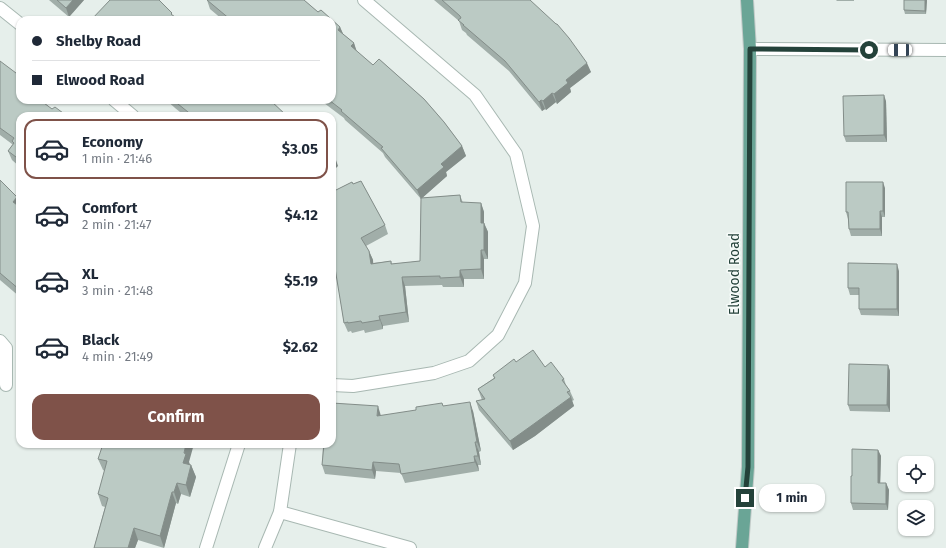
<!DOCTYPE html>
<meta charset="utf-8">
<style>
:root{--surface:#fff;--page:#f2f2f3;--text:#1f2937;--muted:#747a83;--line:#e0e1e3;--accent:#7f5249}
body{margin:0;font-family:"Fira Sans",sans-serif;background:var(--page);color:var(--text);height:100vh;display:flex;flex-direction:column;font-size:15px;white-space:nowrap}
*{box-sizing:border-box;margin:0}
p{font-size:13px;color:var(--muted)}
.icon{flex:none;width:22px;height:22px;fill:none;stroke:currentColor;stroke-width:2;stroke-linecap:round;stroke-linejoin:round}
.map{position:relative;flex:1;overflow:hidden}
.sheet{position:absolute;left:16px;top:112px;width:320px;height:336px;display:flex;flex-direction:column;background:var(--surface);border-radius:12px;box-shadow:0 1px 3px #0004}
.sheet>*{flex:none}
.banner{position:absolute;left:16px;top:16px;width:320px;height:88px;border-radius:12px;box-shadow:0 1px 3px #0004;display:grid;align-content:center;height:88px;padding:0 16px;background:var(--surface)}
.fabs{position:absolute;left:898px;top:456px;display:grid;gap:8px}
.fabs a{display:grid;place-items:center;width:36px;height:36px;border-radius:8px;background:var(--surface);box-shadow:0 1px 3px #0004;font-size:20px}
.end{position:absolute;width:18px;height:18px;margin:-9px;border:5px solid #24423a;background:#fff;box-shadow:0 0 0 2px #fff}
.from{border-radius:50%}
.bubble{position:absolute;height:28px;border-radius:12px;background:var(--surface);box-shadow:0 1px 3px #0004;font-size:13px;font-weight:700;line-height:28px;text-align:center}
.car{position:absolute;width:12px;height:24px;margin:-12px -6px;border-radius:5px;box-shadow:0 0 3px 1px #0007;background:linear-gradient(#fff 24%,#345 0 40%,#fff 0 76%,#345 0 86%,#fff 0)}
.banner b{display:flex;align-items:center;gap:14px;height:38px;font-size:15px}
.banner b+b{border-top:1px solid var(--line)}
.banner i{width:10px;height:10px;background:var(--text)}
ul{padding:7px 0 0;list-style:none}
li{display:flex;align-items:center;gap:12px;height:60px;margin:0 8px 6px;padding:0 8px;border:2px solid transparent;border-radius:12px}
li div{flex:1}
li b{display:block;font-size:15px}
li em{font-style:normal;font-weight:700}
li.current{border-color:var(--accent)}
li>.icon{width:36px;height:36px;stroke-width:1.5}
.cta{display:flex;gap:8px;margin-top:auto;padding:8px 16px}
.cta a{flex:1;height:46px;border-radius:12px;background:var(--accent);color:#fff;font-size:16px;font-weight:700;line-height:46px;text-align:center}
.map>svg:first-child{display:block}
</style>
<div class="map">
<svg width="946" height="548" viewBox="0 0 946 548">
<rect width="100%" height="100%" fill="#e6efeb"/>
<g fill="none" stroke-linecap="round" stroke-linejoin="round">
<defs>
<g id="minor">
<polyline points="0,8 20,24"/>
<polyline points="750,49 946,50"/>
<polyline points="114,100 133,116"/>
<polyline points="0,341 6,348 6,385"/>
<polyline points="332,385 353,386 434,373 469,361 498,335 525,283 533,226 516,154 475,95 364,0"/>
<polyline points="280,512 410,548"/>
<polyline points="206,548 239,444"/>
<polyline points="265,548 280,512 290,444"/>
</g>
<polyline id="major" points="742,548 748,467 750,49 747,0"/>
</defs>
<use href="#minor" stroke="#a8b8b2" stroke-width="14"/>
<use href="#major" stroke="#c2cac8" stroke-width="14"/>
<use href="#minor" stroke="#fff" stroke-width="12"/>
<use href="#major" stroke="#6aa596" stroke-width="12"/>
</g>
<g fill="#a1aea9">
<polygon points="49,0 84,0 69,17"/>
<polygon points="207,0 304,0 318,12 321,10 340,27 343,34 354,43 356,51 373,65 379,59 424,99 444,122 462,146 466,156 446,172 447,176 422,198 460,195 463,203 481,203 484,212 484,223 488,232 488,259 484,259 484,279 464,279 464,287 443,287 442,285 405,286 409,322 383,326 383,329 365,333 364,330 352,333 351,331 348,332 344,323 335,267 332,262 332,192 352,182 353,184 361,181 385,225 388,234 366,246 369,251 373,260 373,263 391,261 392,264 420,261 421,199 385,157 383,153 345,120 344,118 320,100 332,100 332,20 223,20 210,9"/>
<polygon points="434,0 530,0 591,72 570,88 571,92 557,104 556,102 546,110 545,109 542,111 509,71 467,35 466,33 462,30 459,21"/>
<polygon points="836,0 854,0 854,1 837,1"/>
<polygon points="927,0 926,14 905,14 904,10"/>
<polygon points="0,61 20,100 52,109 67,116 20,116 20,167 12,160 8,151 13,144 12,144 0,135"/>
<polygon points="166,100 270,100 287,116 185,116 175,108 174,107"/>
<polygon points="886,101 887,142 846,142 844,136"/>
<polygon points="0,180 20,204 20,297 0,280"/>
<polygon points="885,188 885,217 882,217 882,236 851,236 849,229 848,219 846,212"/>
<polygon points="899,271 899,316 861,315 859,309 859,295 850,295 848,288"/>
<polygon points="516,362 545,367 564,379 566,385 570,391 574,400 572,401 574,406 535,436 513,450 479,410 476,401 482,400 478,389 494,378 493,375"/>
<polygon points="888,365 890,371 890,412 850,411 848,405"/>
<polygon points="443,406 473,411 481,451 479,452 481,465 478,465 479,471 405,483 401,473 376,471 375,479 325,474 322,465 323,446 322,444 332,444 381,416"/>
<polygon points="878,450 881,456 880,483 886,483 889,490 888,510 853,510 851,503 852,476"/>
<polygon points="98,459 189,462 190,465 191,465 196,477 190,497 181,494 178,504 176,503 164,548 138,540 135,548 94,548 105,507 102,506 98,494 105,471 103,470"/>
</g>
<g fill="#838d89">
<polygon points="73,0 84,0 69,17 66,8"/>
<polygon points="925,0 927,0 926,14 925,11"/>
<polygon points="340,27 344,36 338,30"/>
<polygon points="354,43 357,52 351,46"/>
<polygon points="587,63 591,72 570,88 571,92 557,104 554,94 566,80"/>
<polygon points="552,93 556,102 546,110 543,101"/>
<polygon points="884,95 886,101 887,142 884,135"/>
<polygon points="541,100 545,109 542,111 539,102"/>
<polygon points="462,146 466,156 446,172 447,176 421,199 417,190 441,164"/>
<polygon points="335,157 338,166 332,172 332,159"/>
<polygon points="883,182 885,188 885,217 883,211"/>
<polygon points="17,197 20,204 20,207 13,202"/>
<polygon points="481,203 484,212 484,232 481,223"/>
<polygon points="880,211 882,217 882,236 880,229"/>
<polygon points="484,223 488,232 488,259 484,250"/>
<polygon points="481,250 484,259 484,279 481,269"/>
<polygon points="369,251 373,260 374,273 371,264"/>
<polygon points="897,264 899,271 899,316 897,309"/>
<polygon points="460,270 464,279 464,287 460,277"/>
<polygon points="402,277 405,286 409,322 406,312"/>
<polygon points="379,316 383,326 383,329 380,320"/>
<polygon points="888,365 890,371 890,412 887,405"/>
<polygon points="571,397 574,406 535,436 513,450 510,441"/>
<polygon points="470,402 473,411 481,451 477,442"/>
<polygon points="378,406 381,416 377,416"/>
<polygon points="475,442 479,452 481,465 478,456"/>
<polygon points="186,444 194,444 189,462 190,465 183,463 184,453"/>
<polygon points="878,450 881,456 880,490 878,483"/>
<polygon points="474,456 478,465 479,471 475,462"/>
<polygon points="373,462 376,471 375,479 372,470"/>
<polygon points="191,465 196,477 190,497 186,485"/>
<polygon points="177,483 181,494 178,504 174,492"/>
<polygon points="886,483 889,490 888,510 886,504"/>
<polygon points="172,492 176,503 164,548 160,536"/>
<polygon points="134,528 138,540 135,548 128,548"/>
</g>
<g fill="#bbcac4" stroke="#838d89">
<polygon points="57,0 73,0 66,8"/>
<polygon points="110,0 159,0 172,13 171,14 179,20 91,20"/>
<polygon points="207,0 304,0 318,12 321,10 340,27 338,30 354,43 351,46 373,65 379,59 424,99 444,122 462,146 441,164 444,167 417,190 381,148 383,147 341,111 342,110 329,100 332,100 332,20 231,20"/>
<polygon points="442,0 530,0 556,24 557,24 569,38 587,63 566,80 568,83 554,94 552,93 543,101 541,100 539,102 505,61 463,25 464,25 458,20 461,18 460,16"/>
<polygon points="904,0 925,0 925,11 904,10"/>
<polygon points="0,61 20,76 20,100 40,100 52,109 55,107 67,116 20,116 20,160 8,151 14,143 12,141 14,138 0,128"/>
<polygon points="884,95 884,135 844,136 843,96"/>
<polygon points="173,100 270,100 287,116 193,116"/>
<polygon points="332,154 335,157 332,159"/>
<polygon points="0,180 17,197 13,202 20,207 20,290 0,273"/>
<polygon points="361,181 385,225 361,238 369,251 371,264 391,261 391,264 420,261 421,198 460,195 461,202 481,203 481,223 484,223 484,250 481,250 481,269 460,270 460,277 440,278 440,276 402,277 406,312 379,316 380,320 362,323 361,321 348,323 348,322 344,323 334,262 332,258 332,192 352,182 353,184"/>
<polygon points="846,182 883,182 883,211 880,211 880,229 849,229 848,212 846,212"/>
<polygon points="848,263 897,264 897,309 859,309 859,288 848,288"/>
<polygon points="533,350 545,367 551,362 564,379 562,380 570,391 567,392 571,397 531,426 510,441 476,401 485,399 478,389 495,378 493,375 514,359 516,362"/>
<polygon points="849,364 888,365 887,405 848,405"/>
<polygon points="470,402 477,442 475,442 478,456 474,456 475,462 401,474 399,464 373,462 372,470 322,465 324,444 332,444 332,403 378,406 377,416 416,410 416,407 442,403 443,406"/>
<polygon points="103,444 186,444 184,453 186,454 183,463 191,465 186,485 177,483 174,492 172,492 160,536 134,528 128,548 94,548 108,498 98,494 107,461 98,459"/>
<polygon points="852,449 878,450 878,483 886,483 886,504 851,503 851,476 852,476"/>
</g>
<g fill="none" stroke-linecap="round" stroke-linejoin="round">
<polyline stroke="#24423a" stroke-width="5" points="745,498 748,467 750,49 869,50"/>
</g>
<g text-anchor="middle" stroke-width="3" stroke-linejoin="round" paint-order="stroke">
<g font-size="14" fill="#24423a" stroke="#f7fbf9">
<text transform="translate(734 274) rotate(-90)" y="5">Elwood Road</text>
</g>
</g>
</svg>
<div class="fabs">
<a><svg class="icon" aria-label="locate" viewBox="0 0 24 24"><circle cx="12" cy="12" r="6"/><path d="M12 2v4M12 18v4M2 12h4M18 12h4"/></svg></a>
<a><svg class="icon" aria-label="layers" viewBox="0 0 24 24"><path d="M12 4l9 5-9 5-9-5zM3 14l9 5 9-5"/></svg></a>
</div>
<i class="end from" style="left:869px;top:50px"></i>
<i class="end" style="left:745px;top:498px"></i>
<div class="bubble" style="left:759px;top:484px;width:66px">1 min</div>
<i class="car" style="left:900px;top:50px;rotate:270deg"></i>
<div class="banner">
<b><i class="from"></i>Shelby Road</b>
<b><i></i>Elwood Road</b>
</div>
<section class="sheet">
<ul>
<li class="current"><svg class="icon" aria-label="car" viewBox="0 0 24 24"><path d="M5 17H2v-5l4-1 3-4h7l3 4 3 1v5h-3M9 17h6M6 11h13"/><circle cx="7" cy="17" r="2"/><circle cx="17" cy="17" r="2"/></svg><div><b>Economy</b><p>1 min · 21:46</p></div><em>$3.05</em></li>
<li><svg class="icon" aria-label="car" viewBox="0 0 24 24"><path d="M5 17H2v-5l4-1 3-4h7l3 4 3 1v5h-3M9 17h6M6 11h13"/><circle cx="7" cy="17" r="2"/><circle cx="17" cy="17" r="2"/></svg><div><b>Comfort</b><p>2 min · 21:47</p></div><em>$4.12</em></li>
<li><svg class="icon" aria-label="car" viewBox="0 0 24 24"><path d="M5 17H2v-5l4-1 3-4h7l3 4 3 1v5h-3M9 17h6M6 11h13"/><circle cx="7" cy="17" r="2"/><circle cx="17" cy="17" r="2"/></svg><div><b>XL</b><p>3 min · 21:48</p></div><em>$5.19</em></li>
<li><svg class="icon" aria-label="car" viewBox="0 0 24 24"><path d="M5 17H2v-5l4-1 3-4h7l3 4 3 1v5h-3M9 17h6M6 11h13"/><circle cx="7" cy="17" r="2"/><circle cx="17" cy="17" r="2"/></svg><div><b>Black</b><p>4 min · 21:49</p></div><em>$2.62</em></li>
</ul>
<div class="cta"><a>Confirm</a></div>
</section>
</div>
